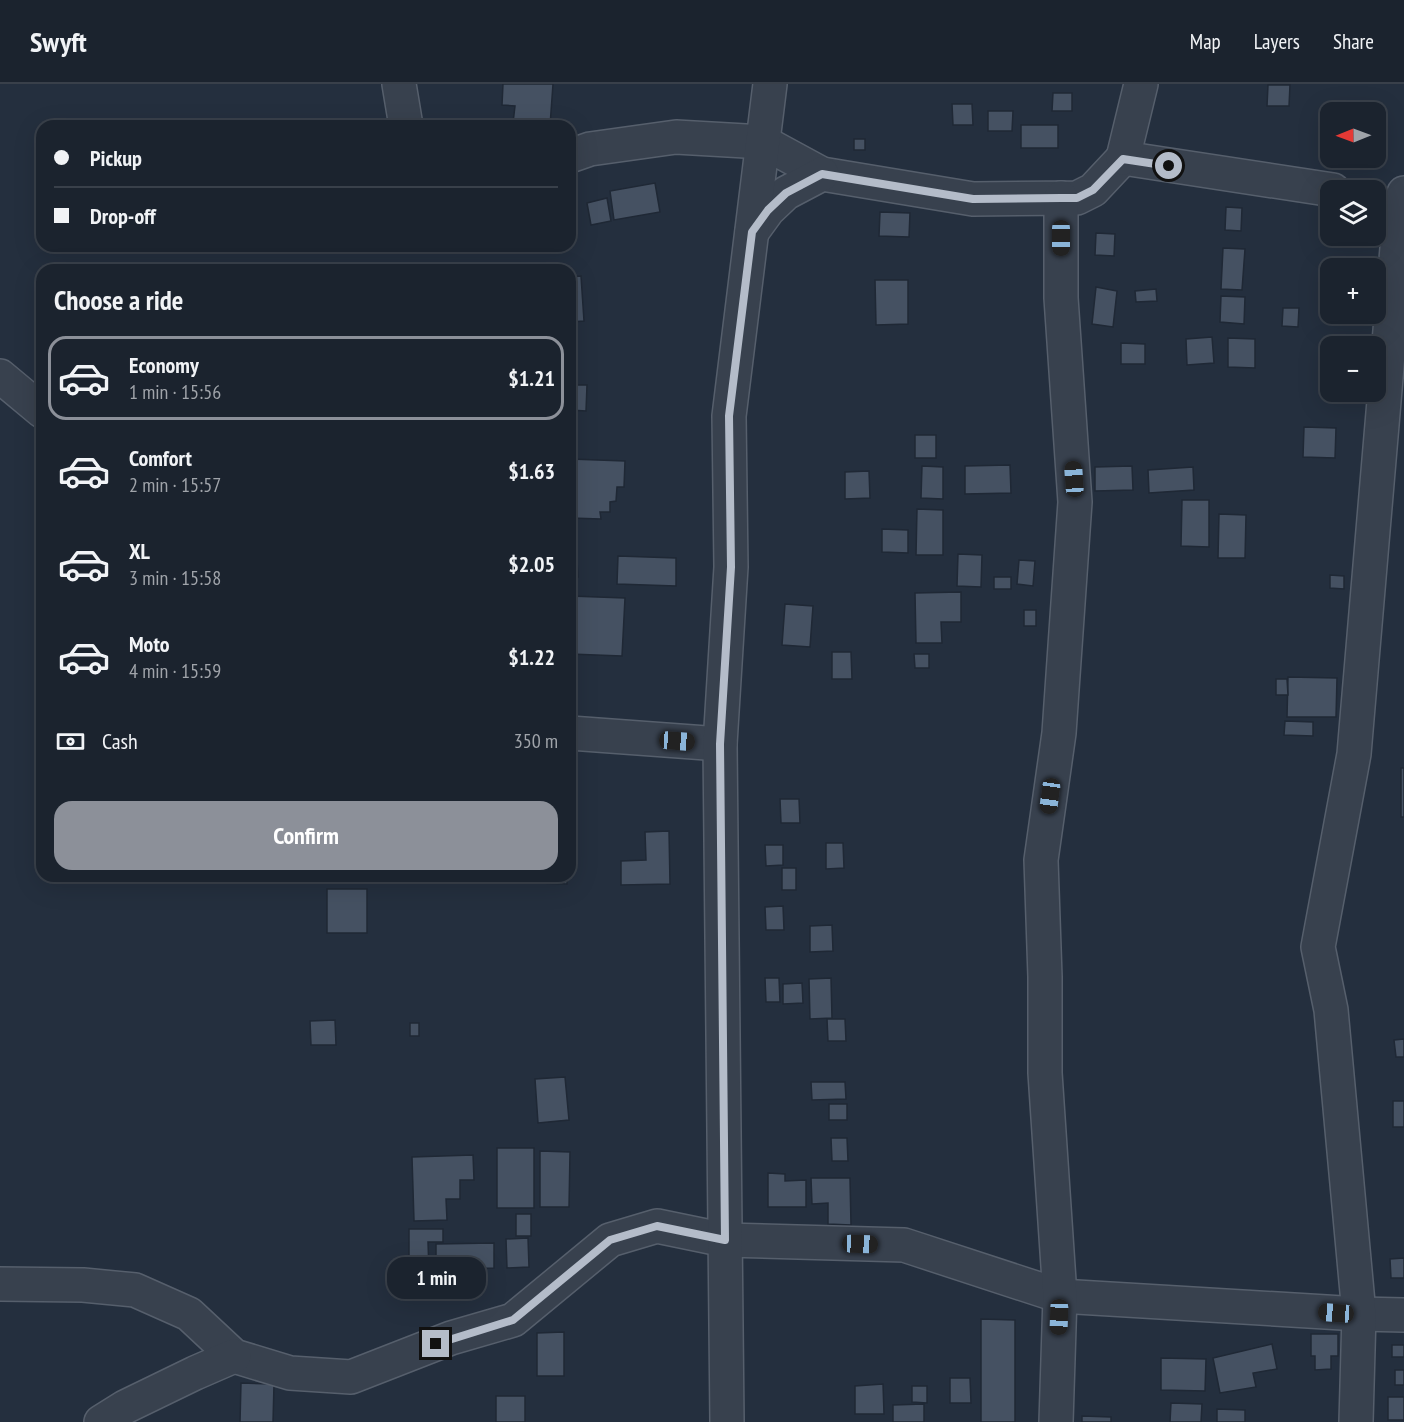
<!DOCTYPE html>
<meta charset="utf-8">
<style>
:root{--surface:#1b232e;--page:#242b36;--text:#f1f3f6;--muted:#a0a4aa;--line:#39404a;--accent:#8c9099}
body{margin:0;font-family:"PT Sans Narrow",sans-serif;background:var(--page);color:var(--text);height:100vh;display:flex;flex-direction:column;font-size:22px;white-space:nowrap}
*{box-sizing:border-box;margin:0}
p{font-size:20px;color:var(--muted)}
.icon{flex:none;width:33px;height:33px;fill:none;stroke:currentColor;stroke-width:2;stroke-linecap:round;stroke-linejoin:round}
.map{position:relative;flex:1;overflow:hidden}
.details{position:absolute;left:36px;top:180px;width:540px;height:618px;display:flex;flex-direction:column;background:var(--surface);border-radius:18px;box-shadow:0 6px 24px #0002,0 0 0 2px var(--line)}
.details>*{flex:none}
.hud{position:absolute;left:36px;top:36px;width:540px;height:132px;border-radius:18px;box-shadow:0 6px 24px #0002,0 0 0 2px var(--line);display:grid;align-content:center;height:132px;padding:0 18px;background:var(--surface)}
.needle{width:39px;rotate:269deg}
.buttons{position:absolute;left:1320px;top:18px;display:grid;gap:12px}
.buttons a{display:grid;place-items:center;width:66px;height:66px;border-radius:12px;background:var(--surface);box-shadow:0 6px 24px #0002,0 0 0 2px var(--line);font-size:30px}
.end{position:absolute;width:27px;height:27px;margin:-14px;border:8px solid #b4bcc9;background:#111;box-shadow:0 0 0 3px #111}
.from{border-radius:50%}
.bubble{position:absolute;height:42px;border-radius:18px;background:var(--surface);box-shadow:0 6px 24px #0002,0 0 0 2px var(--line);font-size:20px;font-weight:800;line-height:42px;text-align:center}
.car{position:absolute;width:18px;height:36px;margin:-18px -9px;border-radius:8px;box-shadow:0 0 4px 2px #0007;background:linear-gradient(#222 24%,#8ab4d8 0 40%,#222 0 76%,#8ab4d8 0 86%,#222 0)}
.hud b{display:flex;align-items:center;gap:21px;height:57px;font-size:22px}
.hud b+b{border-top:2px solid var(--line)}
.hud i{width:15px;height:15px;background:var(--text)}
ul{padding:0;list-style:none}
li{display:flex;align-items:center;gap:18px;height:84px;margin:0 12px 9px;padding:0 6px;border:3px solid transparent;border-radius:18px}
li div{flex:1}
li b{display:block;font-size:22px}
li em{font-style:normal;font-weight:800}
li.active{border-color:var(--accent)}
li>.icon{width:54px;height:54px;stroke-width:1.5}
h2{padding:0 18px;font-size:27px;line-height:72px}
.pay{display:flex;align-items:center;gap:15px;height:66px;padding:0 18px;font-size:22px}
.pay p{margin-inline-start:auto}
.button{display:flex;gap:12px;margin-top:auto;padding:12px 18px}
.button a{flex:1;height:69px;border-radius:18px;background:var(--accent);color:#fff;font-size:24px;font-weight:800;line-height:69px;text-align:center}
header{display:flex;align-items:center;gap:36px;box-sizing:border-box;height:84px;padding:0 30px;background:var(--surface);border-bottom:2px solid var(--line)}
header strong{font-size:28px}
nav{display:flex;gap:33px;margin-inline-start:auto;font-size:21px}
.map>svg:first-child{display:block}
</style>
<header>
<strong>Swyft</strong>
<nav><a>Map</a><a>Layers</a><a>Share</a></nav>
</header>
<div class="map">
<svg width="1404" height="1338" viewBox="0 0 1404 1338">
<rect width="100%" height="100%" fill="#242f3e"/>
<g fill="#455162" stroke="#1f2835" stroke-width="1.5">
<polygon points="503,0 553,0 550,42 513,39 515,22 502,21"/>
<polygon points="1268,1 1290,1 1289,22 1267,22"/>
<polygon points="1053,9 1072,9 1072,27 1052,27"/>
<polygon points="952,20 972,20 973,41 953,41"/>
<polygon points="988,27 1013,27 1012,47 988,47"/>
<rect x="1021" y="41" width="37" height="23"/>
<rect x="854" y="55" width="11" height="11"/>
<polygon points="655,99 660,128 614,136 610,107"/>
<polygon points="607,114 611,137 591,141 587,119"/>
<polygon points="1226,123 1242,124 1241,147 1225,146"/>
<polygon points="880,128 910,129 909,153 879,152"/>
<polygon points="1096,149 1115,150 1114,172 1095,171"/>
<polygon points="1223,164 1245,165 1242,206 1221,205"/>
<polygon points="581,192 584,237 570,238 570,193"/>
<polygon points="875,196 908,196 908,240 876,241"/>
<polygon points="1096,203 1117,207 1113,243 1092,240"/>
<polygon points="1156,205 1157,217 1136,218 1135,207"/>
<polygon points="1221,212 1245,213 1244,240 1220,238"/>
<polygon points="1283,224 1299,224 1298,243 1282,242"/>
<polygon points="1332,230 1342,230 1342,240 1331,240"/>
<polygon points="1212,253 1214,279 1187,281 1186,255"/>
<polygon points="1228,254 1255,255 1255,284 1228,283"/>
<polygon points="1121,259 1145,260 1145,280 1121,280"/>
<polygon points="570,301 587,301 586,327 570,326"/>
<polygon points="1304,343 1336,344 1335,374 1303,373"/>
<rect x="915" y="351" width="21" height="23"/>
<polygon points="570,375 625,377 624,403 617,403 616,417 610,418 610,428 600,428 601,435 570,434"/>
<polygon points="1010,381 1011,409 965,410 965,382"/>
<polygon points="922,382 943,383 943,415 921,414"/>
<polygon points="1132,382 1133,406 1095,407 1095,383"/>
<polygon points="1193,383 1194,406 1149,409 1148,386"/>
<polygon points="869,387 870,414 845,415 845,388"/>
<polygon points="1182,416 1209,416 1209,463 1181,462"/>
<polygon points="917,425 943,426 943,471 916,471"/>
<polygon points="1219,430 1246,431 1245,474 1218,474"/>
<polygon points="882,445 908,446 908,469 882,468"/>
<polygon points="958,470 982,471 981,503 957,502"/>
<polygon points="618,472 676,474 676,502 617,500"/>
<polygon points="1019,476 1035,477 1033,502 1017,500"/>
<polygon points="570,477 577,477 578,493 570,493"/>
<polygon points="1330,491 1344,492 1344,505 1330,504"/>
<rect x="994" y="493" width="17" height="12"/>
<polygon points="961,508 961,538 941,538 942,559 916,559 915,509"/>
<polygon points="570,512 625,514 622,572 570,570"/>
<polygon points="785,520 813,522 810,563 782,561"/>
<rect x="1024" y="526" width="12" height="16"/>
<polygon points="832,568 851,568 852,595 832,595"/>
<polygon points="914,570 929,570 929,584 915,584"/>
<polygon points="1288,593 1337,594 1336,633 1287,633"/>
<polygon points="1276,595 1287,595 1288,611 1276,611"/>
<polygon points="1285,637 1313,638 1313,652 1284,651"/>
<rect x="1401" y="684" width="3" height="49"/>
<polygon points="780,715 799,715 800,739 781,739"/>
<polygon points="669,747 670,800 621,801 621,777 646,776 645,748"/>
<polygon points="826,759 843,759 844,784 826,785"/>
<polygon points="765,761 783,761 783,781 766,782"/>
<rect x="782" y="784" width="14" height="22"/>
<polygon points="539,792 567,792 567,800 539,799"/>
<rect x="327" y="805" width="40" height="44"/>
<polygon points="783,822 784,846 766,846 765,823"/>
<polygon points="832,841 833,867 810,868 810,842"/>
<polygon points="765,894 779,894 780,918 766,918"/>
<polygon points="831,894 832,934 810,935 809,895"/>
<polygon points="802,899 803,919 783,920 783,900"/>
<polygon points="827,935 845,935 846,957 828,957"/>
<polygon points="335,936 336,961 311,961 310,937"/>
<rect x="410" y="939" width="9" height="13"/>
<polygon points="1404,955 1404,973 1396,973 1394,956"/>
<polygon points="565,993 569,1036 538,1039 535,995"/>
<polygon points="811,998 845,998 846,1015 812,1016"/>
<rect x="1393" y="1017" width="11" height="26"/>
<rect x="829" y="1020" width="18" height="16"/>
<polygon points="831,1054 847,1054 848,1077 832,1077"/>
<rect x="497" y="1064" width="37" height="60"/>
<polygon points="540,1067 570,1068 569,1123 540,1123"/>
<polygon points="473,1071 474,1096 460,1096 460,1115 446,1115 447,1136 414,1137 412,1073"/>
<polygon points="768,1089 785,1090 785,1097 806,1096 806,1123 768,1123"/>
<polygon points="811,1094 850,1094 851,1141 828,1140 828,1119 812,1120"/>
<rect x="516" y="1130" width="15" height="22"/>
<polygon points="409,1145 443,1145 443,1158 428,1158 429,1186 409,1186"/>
<polygon points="528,1154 529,1183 507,1184 506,1155"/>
<polygon points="494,1159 494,1184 436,1185 436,1160"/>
<polygon points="1404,1174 1404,1194 1391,1194 1390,1175"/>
<polygon points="981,1235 1015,1236 1015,1338 981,1338"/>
<polygon points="564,1248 564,1292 537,1292 537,1249"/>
<polygon points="1311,1250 1338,1250 1338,1272 1331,1272 1331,1285 1315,1286 1315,1272 1311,1272"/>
<polygon points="1272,1260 1277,1285 1253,1289 1256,1303 1220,1309 1213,1274"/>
<rect x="1392" y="1261" width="12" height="12"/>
<polygon points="1161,1274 1206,1275 1205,1307 1161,1306"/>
<rect x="1395" y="1286" width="9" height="15"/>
<polygon points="950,1294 970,1294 971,1319 950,1319"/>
<polygon points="241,1299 274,1300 273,1338 240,1338"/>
<polygon points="883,1300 884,1330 855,1330 855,1302"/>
<polygon points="912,1302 927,1302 927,1319 912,1318"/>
<rect x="496" y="1312" width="29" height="26"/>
<rect x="1388" y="1313" width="16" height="23"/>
<polygon points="1171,1319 1202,1320 1201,1338 1170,1338"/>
<polygon points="924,1320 924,1338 893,1338 893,1321"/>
<polygon points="1217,1325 1245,1326 1245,1338 1217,1338"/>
<polygon points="1082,1332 1111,1333 1111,1338 1082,1338"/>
</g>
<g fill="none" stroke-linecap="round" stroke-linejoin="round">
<defs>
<g id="street">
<polyline points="399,0 406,42"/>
<polyline points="570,72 590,65 676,53 763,58 822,90 973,115 1077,114 1093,106 1123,74 1333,106"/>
<polyline points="1123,74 1141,0"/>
<polyline points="752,148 768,126 786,109 822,90"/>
<polyline points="0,292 42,327"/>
<polyline points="570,649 720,660"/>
<polyline points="0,1200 83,1201 135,1206 189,1230 234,1272 290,1289 351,1293 451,1254 513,1236 610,1156 657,1142 725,1156 904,1161 1060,1212 1359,1230 1404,1231"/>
<polyline points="101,1338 125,1323 195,1289 234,1272"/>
<polyline points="727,1338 720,660 731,483 729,332 770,0"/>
<polyline points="1056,1338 1060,1212 1045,989 1045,893 1041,776 1059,649 1075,418 1061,214 1061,114"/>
<polyline points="1356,1338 1359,1230 1331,926 1318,863 1354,670 1401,117 1404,109"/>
</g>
</defs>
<use href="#street" stroke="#565f6c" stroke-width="36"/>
<use href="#street" stroke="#38414e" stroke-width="33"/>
</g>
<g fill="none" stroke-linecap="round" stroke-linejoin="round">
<polyline stroke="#b4bcc9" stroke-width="8" points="436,1260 513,1236 610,1156 657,1142 725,1156 720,660 731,483 729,332 752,148 768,126 786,109 822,90 973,115 1061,114 1077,114 1093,106 1123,75 1169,82"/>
</g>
</svg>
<div class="buttons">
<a><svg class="needle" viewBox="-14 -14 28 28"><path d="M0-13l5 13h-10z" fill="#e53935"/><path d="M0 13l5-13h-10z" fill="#a0a4aa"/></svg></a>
<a><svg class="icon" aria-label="layers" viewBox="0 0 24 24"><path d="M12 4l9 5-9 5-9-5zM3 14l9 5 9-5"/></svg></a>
<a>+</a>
<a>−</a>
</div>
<i class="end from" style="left:1169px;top:82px"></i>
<i class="end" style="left:436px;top:1260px"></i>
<div class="bubble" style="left:387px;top:1173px;width:99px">1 min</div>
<i class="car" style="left:1061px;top:154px;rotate:180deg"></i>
<i class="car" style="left:1074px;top:395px;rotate:356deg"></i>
<i class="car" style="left:677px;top:657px;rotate:94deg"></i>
<i class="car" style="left:1050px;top:712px;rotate:188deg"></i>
<i class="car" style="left:860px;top:1160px;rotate:92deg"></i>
<i class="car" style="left:1336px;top:1229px;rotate:274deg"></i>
<i class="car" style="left:1059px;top:1233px;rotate:182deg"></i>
<div class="hud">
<b><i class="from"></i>Pickup</b>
<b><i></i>Drop-off</b>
</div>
<section class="details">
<h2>Choose a ride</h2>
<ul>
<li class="active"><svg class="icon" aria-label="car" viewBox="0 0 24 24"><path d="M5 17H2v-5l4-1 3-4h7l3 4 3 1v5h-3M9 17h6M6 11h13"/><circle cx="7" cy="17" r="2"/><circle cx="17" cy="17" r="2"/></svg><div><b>Economy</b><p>1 min · 15:56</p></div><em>$1.21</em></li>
<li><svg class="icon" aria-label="car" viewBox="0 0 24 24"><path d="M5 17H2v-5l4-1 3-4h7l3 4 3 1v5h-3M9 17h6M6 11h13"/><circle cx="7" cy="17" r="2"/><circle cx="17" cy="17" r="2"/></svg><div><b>Comfort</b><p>2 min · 15:57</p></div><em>$1.63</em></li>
<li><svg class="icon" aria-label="car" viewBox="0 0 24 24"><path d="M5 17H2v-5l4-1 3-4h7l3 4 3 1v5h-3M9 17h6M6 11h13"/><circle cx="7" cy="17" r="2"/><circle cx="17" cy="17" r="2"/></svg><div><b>XL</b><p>3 min · 15:58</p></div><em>$2.05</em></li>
<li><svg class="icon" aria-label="car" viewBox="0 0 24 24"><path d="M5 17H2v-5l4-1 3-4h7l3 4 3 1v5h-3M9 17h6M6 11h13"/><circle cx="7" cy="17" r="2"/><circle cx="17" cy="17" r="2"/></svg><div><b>Moto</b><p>4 min · 15:59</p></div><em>$1.22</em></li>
</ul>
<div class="pay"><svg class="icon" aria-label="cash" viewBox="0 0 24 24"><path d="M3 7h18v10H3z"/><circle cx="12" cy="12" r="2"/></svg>Cash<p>350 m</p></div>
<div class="button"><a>Confirm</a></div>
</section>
</div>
